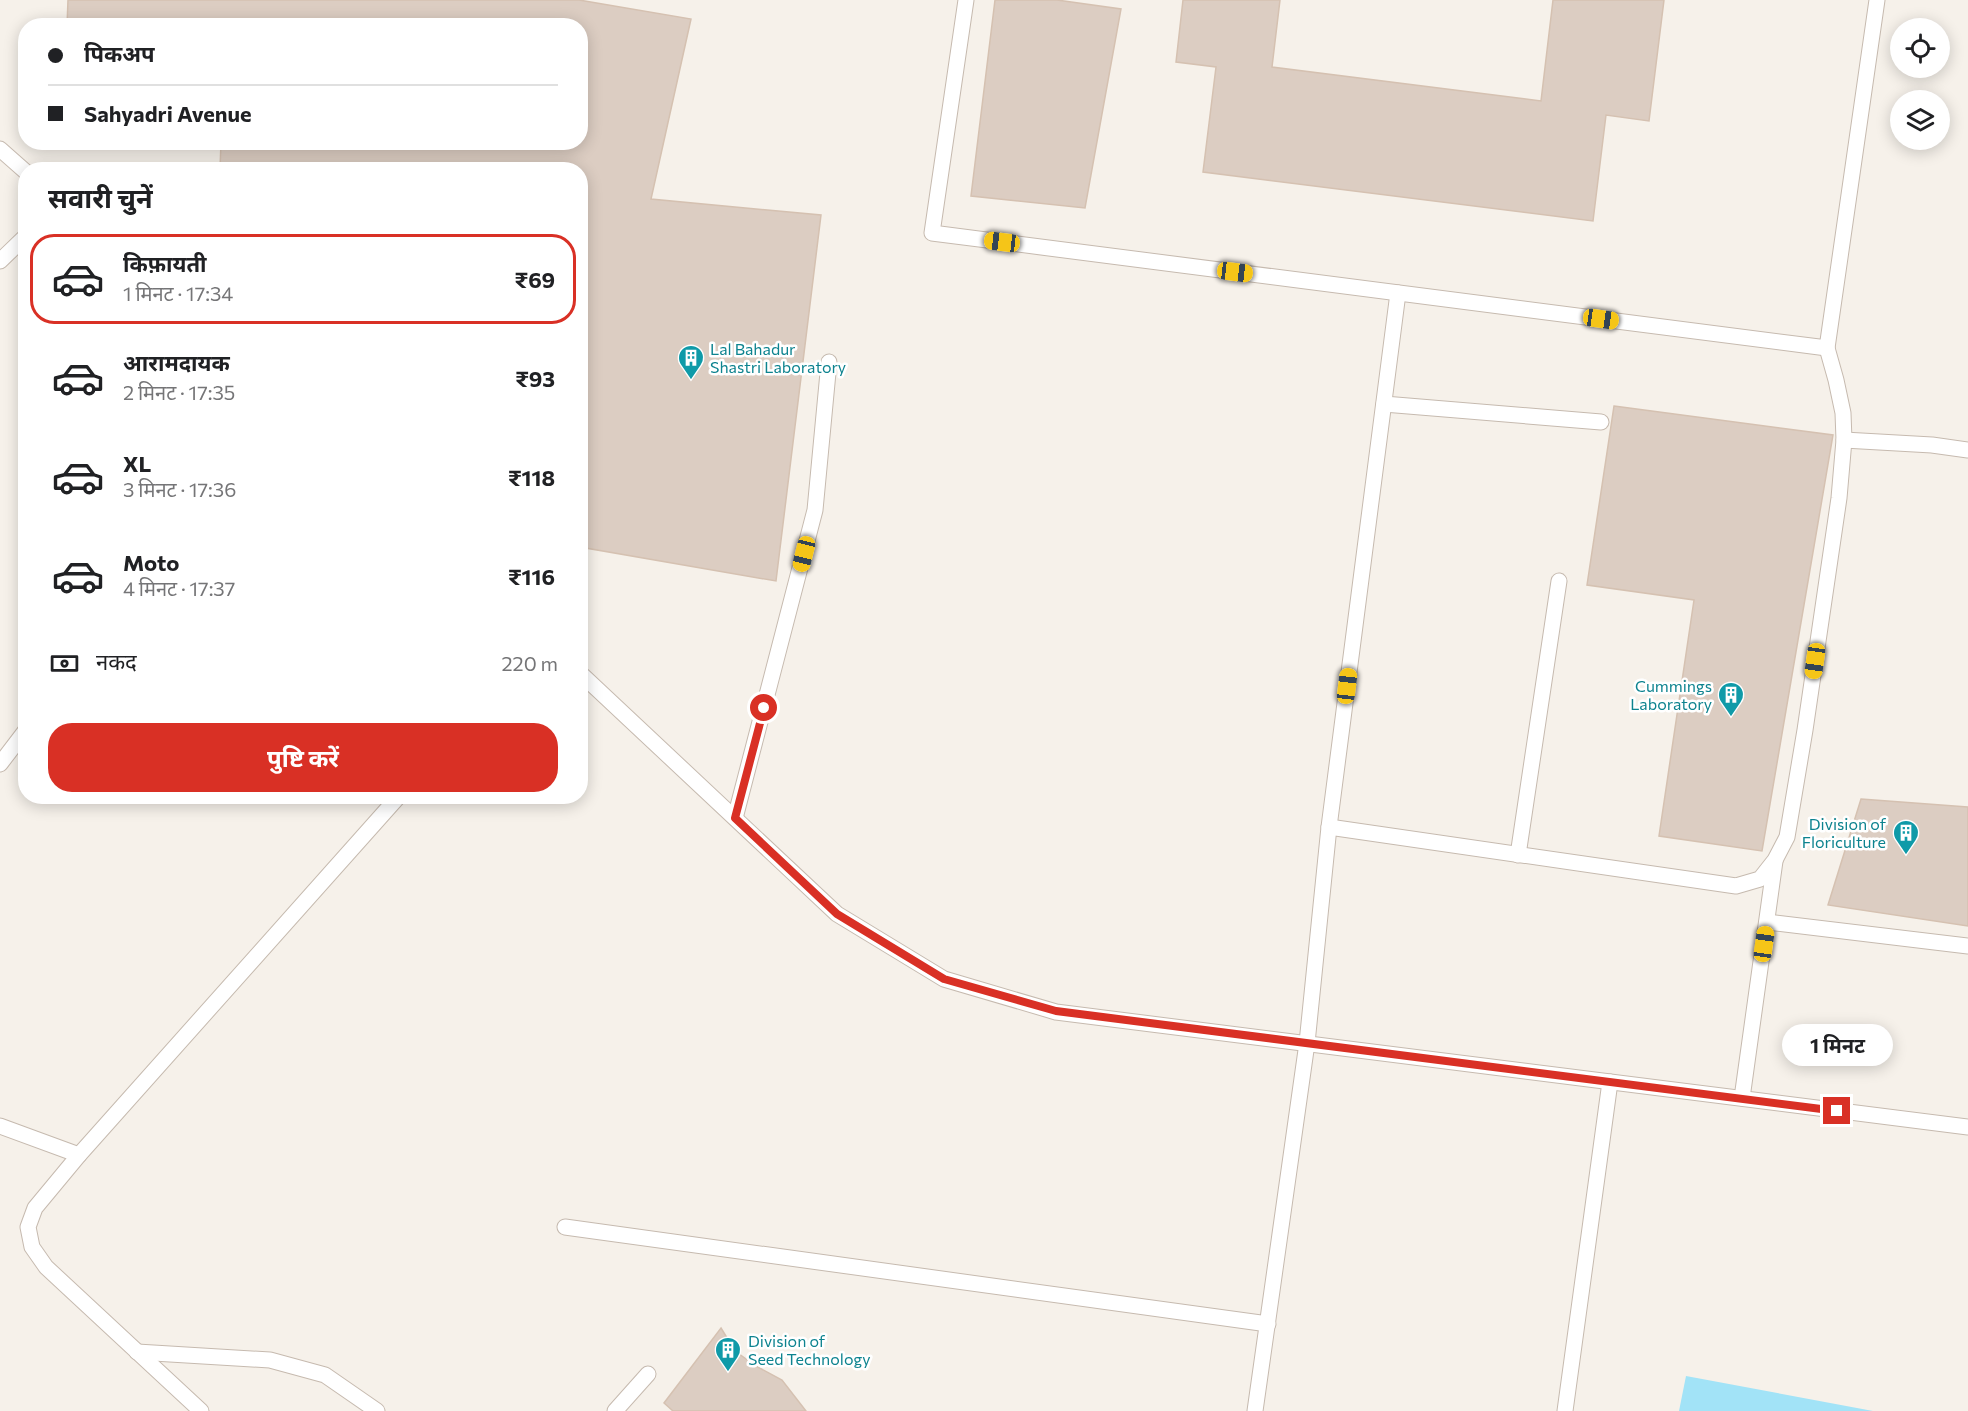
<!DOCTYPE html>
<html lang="hi">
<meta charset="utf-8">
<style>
:root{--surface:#fff;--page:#f6f6f6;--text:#202124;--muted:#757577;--line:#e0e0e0;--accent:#d93025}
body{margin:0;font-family:Commissioner,"Noto Sans Devanagari",sans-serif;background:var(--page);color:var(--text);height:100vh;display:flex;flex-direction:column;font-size:22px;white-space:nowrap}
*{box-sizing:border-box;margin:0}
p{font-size:20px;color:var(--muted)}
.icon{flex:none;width:33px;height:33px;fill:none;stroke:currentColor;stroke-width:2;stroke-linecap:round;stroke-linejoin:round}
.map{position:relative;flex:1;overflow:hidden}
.side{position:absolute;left:18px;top:162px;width:570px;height:642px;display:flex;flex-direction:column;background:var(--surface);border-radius:24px;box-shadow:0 3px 15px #0003}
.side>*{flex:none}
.banner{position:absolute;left:18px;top:18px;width:570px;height:132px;border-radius:24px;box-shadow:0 3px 15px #0003;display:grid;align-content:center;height:132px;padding:0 30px;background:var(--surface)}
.tools{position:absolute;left:1890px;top:18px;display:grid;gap:12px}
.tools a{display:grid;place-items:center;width:60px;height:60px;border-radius:50%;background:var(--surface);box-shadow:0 3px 15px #0003;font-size:30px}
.end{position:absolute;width:27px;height:27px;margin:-14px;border:8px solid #d93025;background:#fff;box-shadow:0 0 0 3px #fff}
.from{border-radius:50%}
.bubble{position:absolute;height:42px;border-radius:21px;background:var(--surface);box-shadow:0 3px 15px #0003;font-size:20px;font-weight:700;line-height:42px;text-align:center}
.car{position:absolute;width:18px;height:36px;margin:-18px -9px;border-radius:8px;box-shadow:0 0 4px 2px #0007;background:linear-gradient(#f5c518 24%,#345 0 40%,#f5c518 0 76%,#345 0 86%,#f5c518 0)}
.banner b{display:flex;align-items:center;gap:21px;height:57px;font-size:22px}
.banner b+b{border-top:2px solid var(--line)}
.banner i{width:15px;height:15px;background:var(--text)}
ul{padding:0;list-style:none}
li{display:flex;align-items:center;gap:18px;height:90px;margin:0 12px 9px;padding:0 18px;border:3px solid transparent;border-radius:24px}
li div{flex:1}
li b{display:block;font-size:22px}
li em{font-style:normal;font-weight:700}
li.active{border-color:var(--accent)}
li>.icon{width:54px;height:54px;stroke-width:1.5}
h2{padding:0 30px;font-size:27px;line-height:72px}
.pay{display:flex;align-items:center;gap:15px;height:66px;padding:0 30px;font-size:22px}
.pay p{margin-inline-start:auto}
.primary-button{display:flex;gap:12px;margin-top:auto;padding:12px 30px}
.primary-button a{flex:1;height:69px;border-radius:24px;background:var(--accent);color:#fff;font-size:24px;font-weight:700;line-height:69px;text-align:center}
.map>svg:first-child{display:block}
</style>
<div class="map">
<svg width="1968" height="1411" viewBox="0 0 1968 1411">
<rect width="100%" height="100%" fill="#f6f1ea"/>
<polygon fill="#a2e3f7" points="1686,1376 1873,1411 1679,1411"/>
<g fill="#dccdc2" stroke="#d5c1b1" stroke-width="1.5">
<polygon points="68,0 579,0 691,19 651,199 821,215 776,581 580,547 580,170 220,170 221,142 580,142 580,26 67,26"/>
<polygon points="995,0 1057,0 1121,9 1085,208 971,196"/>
<polygon points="1183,0 1280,0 1272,67 1541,101 1553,0 1664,0 1649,121 1606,115 1593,221 1203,172 1216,67 1176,62"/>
<polygon points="1614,406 1833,435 1762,851 1659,836 1694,600 1587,585"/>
<polygon points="1861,799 1968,807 1968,926 1828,905"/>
<polygon points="721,1328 735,1351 756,1366 782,1380 806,1411 673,1411 664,1403"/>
</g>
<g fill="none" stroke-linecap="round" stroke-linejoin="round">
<defs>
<g id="lane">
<polyline points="966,0 932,233 1827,348 1877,0"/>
<polyline points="0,149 26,172"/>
<polyline points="0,261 26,236"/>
<polyline points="1384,404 1601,422"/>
<polyline points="1844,440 1932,445 1968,450"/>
<polyline points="580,673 837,914 944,979 1056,1012 1968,1127"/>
<polyline points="0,764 26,730"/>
<polyline points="735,818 815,510 829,362"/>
<polyline points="1329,827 1736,886 1760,879 1775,860 1787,837 1805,730 1839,498 1844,440 1843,413 1836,380 1827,348"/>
<polyline points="1518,855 1559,581"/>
<polyline points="1767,922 1968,946"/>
<polyline points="1742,1098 1775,861"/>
<polyline points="0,1126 79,1155"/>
<polyline points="565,1227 1268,1324"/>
<polyline points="137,1352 270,1360 325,1375 377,1411"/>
<polyline points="201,1411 46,1267 32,1247 28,1227 35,1208 79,1155 399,796"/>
<polyline points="615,1411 648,1374"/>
<polyline points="1255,1411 1307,1043 1329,827 1398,293"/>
<polyline points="1565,1411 1610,1082"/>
</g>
</defs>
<use href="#lane" stroke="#c6baaf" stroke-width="17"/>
<use href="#lane" stroke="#fff" stroke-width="15"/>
</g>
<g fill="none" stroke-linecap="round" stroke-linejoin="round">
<polyline stroke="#d93025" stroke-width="8" points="764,708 735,818 837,914 944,979 1056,1011 1837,1111"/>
</g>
<defs>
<symbol id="building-pin" viewBox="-11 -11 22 30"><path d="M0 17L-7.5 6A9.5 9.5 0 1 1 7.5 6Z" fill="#0f9aa8" stroke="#fff"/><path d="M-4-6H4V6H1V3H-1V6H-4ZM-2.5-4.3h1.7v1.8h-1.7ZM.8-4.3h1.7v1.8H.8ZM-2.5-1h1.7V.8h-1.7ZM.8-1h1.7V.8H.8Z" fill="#fff"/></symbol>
</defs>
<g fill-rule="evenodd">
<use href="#building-pin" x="676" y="343" width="30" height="40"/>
<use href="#building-pin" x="1716" y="680" width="30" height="40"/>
<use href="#building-pin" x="1891" y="818" width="30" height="40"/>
<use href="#building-pin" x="713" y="1335" width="30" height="40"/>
</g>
<g text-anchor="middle" stroke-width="5" stroke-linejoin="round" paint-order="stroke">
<g font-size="16" fill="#0d838f" stroke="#fff" text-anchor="start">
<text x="710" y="355">Lal Bahadur<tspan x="710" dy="18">Shastri Laboratory</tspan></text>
<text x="1712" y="692" text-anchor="end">Cummings<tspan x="1712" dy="18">Laboratory</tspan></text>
<text x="1886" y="830" text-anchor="end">Division of<tspan x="1886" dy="18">Floriculture</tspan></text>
<text x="748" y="1347">Division of<tspan x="748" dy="18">Seed Technology</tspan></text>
</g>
</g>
</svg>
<div class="tools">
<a><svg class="icon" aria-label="locate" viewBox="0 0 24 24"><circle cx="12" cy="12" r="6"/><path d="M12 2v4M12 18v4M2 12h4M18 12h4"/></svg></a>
<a><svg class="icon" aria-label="layers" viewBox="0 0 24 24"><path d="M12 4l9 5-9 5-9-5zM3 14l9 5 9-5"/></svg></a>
</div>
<i class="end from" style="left:764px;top:708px"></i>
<i class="end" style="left:1837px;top:1111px"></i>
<div class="bubble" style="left:1782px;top:1024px;width:111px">1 मिनट</div>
<i class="car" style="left:1002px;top:242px;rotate:277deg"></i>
<i class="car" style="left:1235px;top:272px;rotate:97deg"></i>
<i class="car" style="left:1601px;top:319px;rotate:98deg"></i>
<i class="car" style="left:804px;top:554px;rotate:194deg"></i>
<i class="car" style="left:1815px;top:661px;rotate:188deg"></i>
<i class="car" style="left:1347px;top:686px;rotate:7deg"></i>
<i class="car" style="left:1764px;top:944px;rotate:8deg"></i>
<div class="banner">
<b><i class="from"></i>पिकअप</b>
<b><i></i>Sahyadri Avenue</b>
</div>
<section class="side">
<h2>सवारी चुनें</h2>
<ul>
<li class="active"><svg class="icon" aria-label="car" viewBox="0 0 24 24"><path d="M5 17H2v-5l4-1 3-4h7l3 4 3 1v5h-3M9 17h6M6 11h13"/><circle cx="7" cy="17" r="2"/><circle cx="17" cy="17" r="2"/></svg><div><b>किफ़ायती</b><p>1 मिनट · 17:34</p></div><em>₹69</em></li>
<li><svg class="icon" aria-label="car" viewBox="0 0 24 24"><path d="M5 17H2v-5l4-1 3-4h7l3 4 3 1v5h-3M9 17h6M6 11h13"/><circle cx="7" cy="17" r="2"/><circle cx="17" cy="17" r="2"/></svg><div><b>आरामदायक</b><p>2 मिनट · 17:35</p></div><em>₹93</em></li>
<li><svg class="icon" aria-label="car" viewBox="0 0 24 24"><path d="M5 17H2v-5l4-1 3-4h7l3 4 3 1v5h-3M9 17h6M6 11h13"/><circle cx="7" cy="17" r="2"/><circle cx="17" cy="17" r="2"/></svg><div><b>XL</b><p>3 मिनट · 17:36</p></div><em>₹118</em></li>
<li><svg class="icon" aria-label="car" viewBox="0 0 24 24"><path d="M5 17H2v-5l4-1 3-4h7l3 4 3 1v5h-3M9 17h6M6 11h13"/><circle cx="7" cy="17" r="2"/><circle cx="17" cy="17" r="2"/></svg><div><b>Moto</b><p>4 मिनट · 17:37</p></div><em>₹116</em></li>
</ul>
<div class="pay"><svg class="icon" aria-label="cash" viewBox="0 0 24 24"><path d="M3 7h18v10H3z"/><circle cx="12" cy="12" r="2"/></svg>नकद<p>220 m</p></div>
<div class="primary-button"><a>पुष्टि करें</a></div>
</section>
</div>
